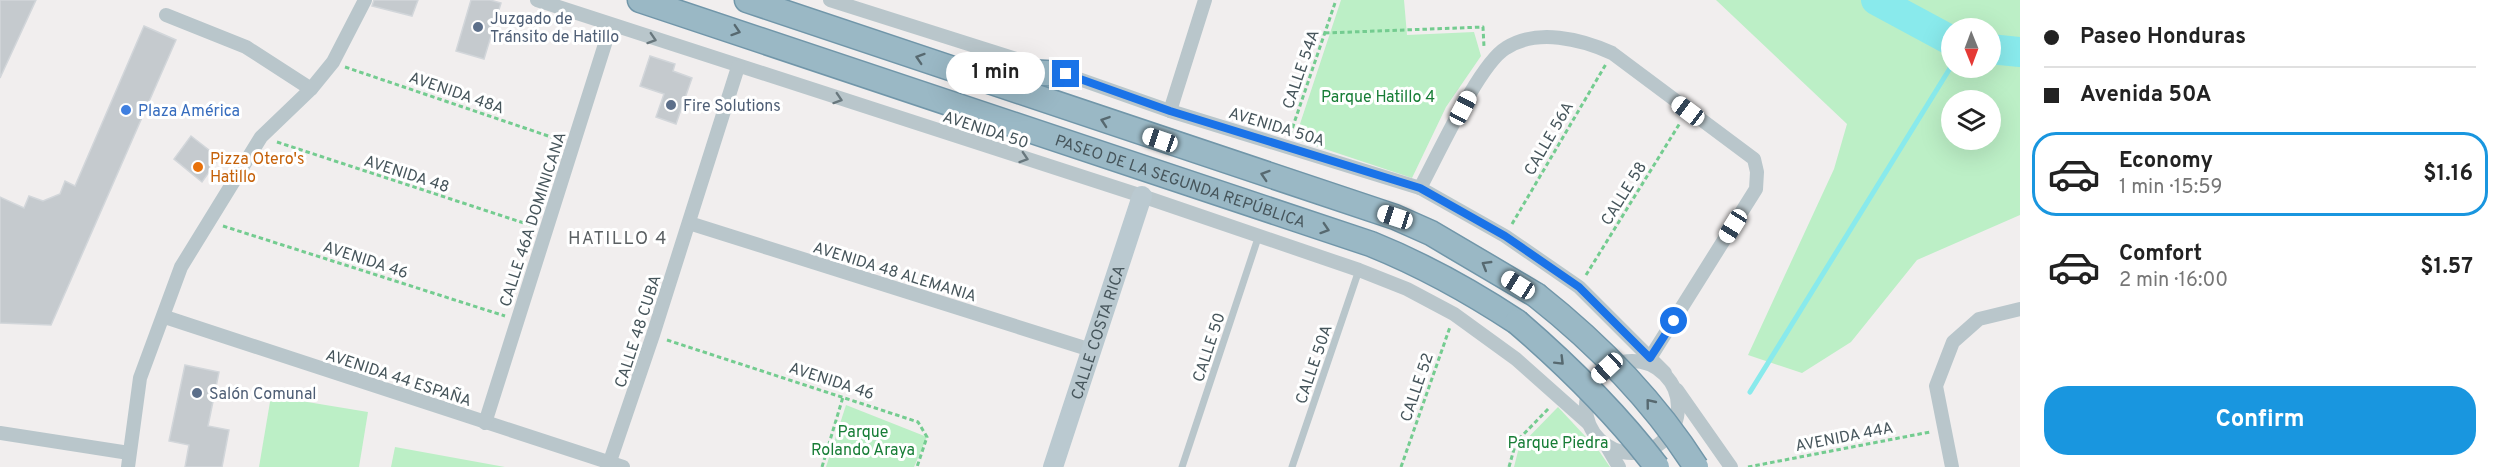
<!DOCTYPE html>
<meta charset="utf-8">
<style>
:root{--surface:#fff;--page:#f2f2f2;--text:#222;--muted:#767676;--line:#e0e0e0;--accent:#1996df}
body{margin:0;font-family:Overpass,sans-serif;background:var(--page);color:var(--text);height:100vh;display:flex;flex-direction:column;font-size:22px;white-space:nowrap}
*{box-sizing:border-box;margin:0}
p{font-size:20px;color:var(--muted)}
.icon{flex:none;width:33px;height:33px;fill:none;stroke:currentColor;stroke-width:2;stroke-linecap:round;stroke-linejoin:round}
.map{position:relative;flex:1;overflow:hidden}
.panel{display:flex;flex-direction:column;background:var(--surface);width:480px}
.panel>*{flex:none}
.guide{display:grid;align-content:center;height:132px;padding:0 24px;background:var(--surface)}
.needle{width:39px;rotate:179deg}
.tools{position:absolute;left:1941px;top:18px;display:grid;gap:12px}
.tools a{display:grid;place-items:center;width:60px;height:60px;border-radius:50%;background:var(--surface);box-shadow:0 6px 24px #0002;font-size:30px}
.end{position:absolute;width:27px;height:27px;margin:-14px;border:8px solid #1a73e8;background:#fff;box-shadow:0 0 0 3px #fff}
.from{border-radius:50%}
.bubble{position:absolute;height:42px;border-radius:21px;background:var(--surface);box-shadow:0 6px 24px #0002;font-size:20px;font-weight:700;line-height:42px;text-align:center}
.car{position:absolute;width:18px;height:36px;margin:-18px -9px;border-radius:8px;box-shadow:0 0 4px 2px #0007;background:linear-gradient(#fff 24%,#345 0 40%,#fff 0 76%,#345 0 86%,#fff 0)}
.guide b{display:flex;align-items:center;gap:21px;height:57px;font-size:22px}
.guide b+b{border-top:2px solid var(--line)}
.guide i{width:15px;height:15px;background:var(--text)}
ul{padding:0;list-style:none}
li{display:flex;align-items:center;gap:18px;height:84px;margin:0 12px 9px;padding:0 12px;border:3px solid transparent;border-radius:24px}
li div{flex:1}
li b{display:block;font-size:22px}
li em{font-style:normal;font-weight:700}
li.selected{border-color:var(--accent)}
li>.icon{width:54px;height:54px;stroke-width:1.5}
.action{display:flex;gap:12px;margin-top:auto;padding:12px 24px}
.action a{flex:1;height:69px;border-radius:24px;background:var(--accent);color:#fff;font-size:24px;font-weight:700;line-height:69px;text-align:center}
main{display:flex;flex:1;min-height:0}
.map>svg:first-child{display:block}
</style>
<main>
<div class="map">
<svg width="2020" height="467" viewBox="0 0 2020 467">
<rect width="100%" height="100%" fill="#f1eeee"/>
<g fill="#bcefc6" fill-rule="evenodd">
<polygon points="1341,0 1404,0 1407,35 1474,32 1481,56 1446,107 1412,178 1295,139"/>
<path d="M1716,0H2020V215L1917,260L1851,342L1802,373L1748,355L1834,169L1847,124ZM1952,28H1990V68H1952ZM1952,100H1990V140H1952Z"/>
<polygon points="271,396 368,412 359,467 259,467"/>
<polygon points="846,405 927,437 914,467 826,467"/>
<polygon points="1558,407 1599,451 1610,467 1514,467 1519,447"/>
<polygon points="395,447 505,467 391,467"/>
</g>
<g fill="none" stroke-linecap="round" stroke-linejoin="round">
<polyline stroke="#89eaec" stroke-width="5" points="1750,392 1952,65"/>
<g stroke="#89eaec" stroke-width="30">
<polyline points="1876,0 1952,41"/>
<polyline points="1990,49 2020,52"/>
</g>
</g>
<g fill="#c5cace" stroke="#d2d6da" stroke-width="1.5">
<polygon points="0,0 36,0 0,78"/>
<polygon points="374,0 418,0 412,16 372,6"/>
<polygon points="471,0 490,0 501,3 484,59 456,51"/>
<polygon points="144,26 176,40 51,325 0,323 0,197 24,208 29,196 43,201 60,194 65,181 75,186"/>
<polygon points="650,56 675,64 673,71 692,78 676,124 656,117 664,94 640,86"/>
<polygon points="191,136 219,158 202,182 174,159"/>
<polygon points="185,365 219,372 208,426 229,430 222,467 185,467 189,445 169,441"/>
</g>
<g fill="none" stroke-linecap="round" stroke-linejoin="round">
<defs>
<g id="trunk">
<path id="s2" d="M640,0L1371,244C1423,265 1470,291 1517,322"/>
<polyline points="747,0 1395,217 1431,233 1536,295"/>
<polyline points="982,70 1066,74"/>
</g>
</defs>
<use href="#trunk" stroke="#7196a9" stroke-width="27"/>
<g stroke="#74cc90" stroke-width="3" stroke-dasharray="4.5 3" stroke-linecap="butt">
<polyline points="1325,33 1483,27 1484,47"/>
<polyline points="345,67 560,140"/>
<polyline points="1290,135 1336,0"/>
<polyline points="277,142 533,226"/>
<polyline points="1512,224 1606,64"/>
<polyline points="223,226 505,316"/>
<polyline points="1586,275 1680,123"/>
<polyline points="667,340 918,422 927,437 917,467"/>
<polyline points="822,467 843,397"/>
<polyline points="1401,467 1450,327"/>
<polyline points="1509,467 1516,442 1549,408"/>
<polyline points="1748,467 1930,432"/>
</g>
<g stroke="#b9c6cb" stroke-width="7">
<polyline points="1182,467 1259,235"/>
<polyline points="1292,467 1359,270"/>
</g>
<g stroke="#b9c6cb" stroke-width="14">
<polyline points="537,0 1142,196 1359,270 1407,289 1454,314 1516,359 1588,423"/>
<polyline points="830,0 1035,65"/>
<polyline points="166,15 246,47 311,89"/>
<polyline points="1059,72 1170,111 1420,188 1505,236 1579,287 1665,373"/>
<polyline points="1170,111 1205,0"/>
<path d="M1420,188C1437,157 1479,64 1506,48C1537,28 1581,39 1612,53L1754,159L1757,172L1756,189L1650,358"/>
<polyline points="689,223 1091,350"/>
<polyline points="165,317 623,467"/>
<circle cx="1632" cy="407" r="46"/>
<polyline points="1677,390 1731,467"/>
<polyline points="485,423 611,25"/>
<polyline points="0,433 129,453"/>
<polyline points="1606,445 1619,467"/>
<polyline points="128,467 140,378 181,267 261,137 311,89 333,62 365,0"/>
<polyline points="608,467 653,335 738,67"/>
<polyline points="1952,467 1936,386 1953,342 1979,319 2020,309"/>
</g>
<path stroke="#bac9d0" stroke-width="20" id="s1" d="M1053,467L1142,196"/>
<use href="#trunk" stroke="#9ab8c5" stroke-width="24"/>
<defs>
<g id="trunk-bridge">
<path d="M1536,295C1598,344 1654,401 1696,467"/>
<path d="M1517,322C1568,366 1616,413 1657,467"/>
</g>
</defs>
<use href="#trunk-bridge" stroke="#7196a9" stroke-width="27" stroke-linecap="butt"/>
<use href="#trunk-bridge" stroke="#9ab8c5" stroke-width="24"/>
</g>
<defs><path id="oneway-chevron" d="M-2-3.5L2.5 0L-2 3.5" fill="none" stroke-width="1.6" stroke-linecap="round" stroke-linejoin="round" transform="scale(1.5)"/></defs>
<g stroke="#576970">
<use href="#oneway-chevron" transform="translate(736 31) rotate(18)"/>
<use href="#oneway-chevron" transform="translate(920 58) rotate(-162)"/>
<use href="#oneway-chevron" transform="translate(1105 121) rotate(-161)"/>
<use href="#oneway-chevron" transform="translate(1265 175) rotate(-162)"/>
<use href="#oneway-chevron" transform="translate(1325 229) rotate(18)"/>
<use href="#oneway-chevron" transform="translate(1486 265) rotate(-149)"/>
<use href="#oneway-chevron" transform="translate(1560 361) rotate(45)"/>
<use href="#oneway-chevron" transform="translate(1650 403) rotate(-129)"/>
</g>
<g stroke="#68777d">
<use href="#oneway-chevron" transform="translate(652 39) rotate(18)"/>
<use href="#oneway-chevron" transform="translate(838 99) rotate(18)"/>
<use href="#oneway-chevron" transform="translate(1024 158) rotate(18)"/>
</g>
<g fill="none" stroke-linecap="round" stroke-linejoin="round">
<polyline stroke="#1a73e8" stroke-width="8" points="1066,74 1170,111 1420,188 1505,236 1579,287 1650,358 1674,321"/>
</g>
<g fill="#5c6f8a" stroke="#fff" stroke-width="2">
<circle cx="478" cy="27" r="6"/>
<circle cx="671" cy="105" r="6"/>
<circle cx="197" cy="393" r="6"/>
</g>
<circle fill="#3f7fe0" stroke="#fff" stroke-width="2" cx="126" cy="110" r="6"/>
<circle fill="#e8710a" stroke="#fff" stroke-width="2" cx="198" cy="167" r="6"/>
<g text-anchor="middle" stroke-width="6" stroke-linejoin="round" paint-order="stroke">
<g font-size="16" fill="#4e5e75" stroke="#fff" text-anchor="start">
<text x="490" y="24">Juzgado de<tspan x="490" dy="18">Tránsito de Hatillo</tspan></text>
<text x="683" y="111">Fire Solutions</text>
<text x="209" y="399">Salón Comunal</text>
</g>
<g font-size="16" fill="#46555b" stroke="#fff">
<text transform="translate(1300 69) rotate(-71)" y="6">CALLE 54A</text>
<text transform="translate(457 92) rotate(19)" y="6">AVENIDA 48A</text>
<text transform="translate(1277 126) rotate(17)" y="6">AVENIDA 50A</text>
<text transform="translate(986 129) rotate(18)" y="6">AVENIDA 50</text>
<text transform="translate(1548 138) rotate(-60)" y="6">CALLE 56A</text>
<text transform="translate(407 173) rotate(18)" y="6">AVENIDA 48</text>
<text dy="6" stroke="none"><textPath href="#s2" startOffset="570">PASEO DE LA SEGUNDA REPÚBLICA</textPath></text>
<text transform="translate(1623 193) rotate(-58)" y="6">CALLE 58</text>
<text transform="translate(532 219) rotate(-72)" y="6">CALLE 46A DOMINICANA</text>
<text transform="translate(366 259) rotate(18)" y="6">AVENIDA 46</text>
<text transform="translate(895 271) rotate(17)" y="6">AVENIDA 48 ALEMANIA</text>
<text transform="translate(637 331) rotate(-72)" y="6">CALLE 48 CUBA</text>
<text dy="6" stroke="none"><textPath href="#s1" startOffset="142">CALLE COSTA RICA</textPath></text>
<text transform="translate(1208 347) rotate(-72)" y="6">CALLE 50</text>
<text transform="translate(1313 364) rotate(-71)" y="6">CALLE 50A</text>
<text transform="translate(399 377) rotate(18)" y="6">AVENIDA 44 ESPAÑA</text>
<text transform="translate(832 380) rotate(18)" y="6">AVENIDA 46</text>
<text transform="translate(1416 387) rotate(-71)" y="6">CALLE 52</text>
<text transform="translate(1844 436) rotate(-11)" y="6">AVENIDA 44A</text>
</g>
<g font-size="16" fill="#177d36" stroke="#fff">
<text x="1378" y="102">Parque Hatillo 4</text>
<text x="863" y="437">Parque<tspan x="863" dy="18">Rolando Araya</tspan></text>
<text x="1558" y="448">Parque Piedra</text>
</g>
<g font-size="16" fill="#366cbe" stroke="#fff" text-anchor="start">
<text x="138" y="116">Plaza América</text>
</g>
<g font-size="16" fill="#c56008" stroke="#fff" text-anchor="start">
<text x="210" y="164">Pizza Otero's<tspan x="210" dy="18">Hatillo</tspan></text>
</g>
<g font-size="18" letter-spacing="1.5" fill="#5b6063" stroke="#fff">
<text x="618" y="244">HATILLO 4</text>
</g>
</g>
</svg>
<div class="tools">
<a><svg class="needle" viewBox="-14 -14 28 28"><path d="M0-13l5 13h-10z" fill="#e53935"/><path d="M0 13l5-13h-10z" fill="#767676"/></svg></a>
<a><svg class="icon" aria-label="layers" viewBox="0 0 24 24"><path d="M12 4l9 5-9 5-9-5zM3 14l9 5 9-5"/></svg></a>
</div>
<i class="end from" style="left:1674px;top:321px"></i>
<i class="end" style="left:1066px;top:74px"></i>
<div class="bubble" style="left:946px;top:52px;width:99px">1 min</div>
<i class="car" style="left:1463px;top:108px;rotate:28deg"></i>
<i class="car" style="left:1688px;top:111px;rotate:307deg"></i>
<i class="car" style="left:1160px;top:140px;rotate:289deg"></i>
<i class="car" style="left:1395px;top:217px;rotate:288deg"></i>
<i class="car" style="left:1733px;top:226px;rotate:212deg"></i>
<i class="car" style="left:1518px;top:285px;rotate:302deg"></i>
<i class="car" style="left:1607px;top:368px;rotate:227deg"></i>
</div>
<section class="panel">
<div class="guide">
<b><i class="from"></i>Paseo Honduras</b>
<b><i></i>Avenida 50A</b>
</div>
<ul>
<li class="selected"><svg class="icon" aria-label="car" viewBox="0 0 24 24"><path d="M5 17H2v-5l4-1 3-4h7l3 4 3 1v5h-3M9 17h6M6 11h13"/><circle cx="7" cy="17" r="2"/><circle cx="17" cy="17" r="2"/></svg><div><b>Economy</b><p>1 min · 15:59</p></div><em>$1.16</em></li>
<li><svg class="icon" aria-label="car" viewBox="0 0 24 24"><path d="M5 17H2v-5l4-1 3-4h7l3 4 3 1v5h-3M9 17h6M6 11h13"/><circle cx="7" cy="17" r="2"/><circle cx="17" cy="17" r="2"/></svg><div><b>Comfort</b><p>2 min · 16:00</p></div><em>$1.57</em></li>
</ul>
<div class="action"><a>Confirm</a></div>
</section>
</main>
